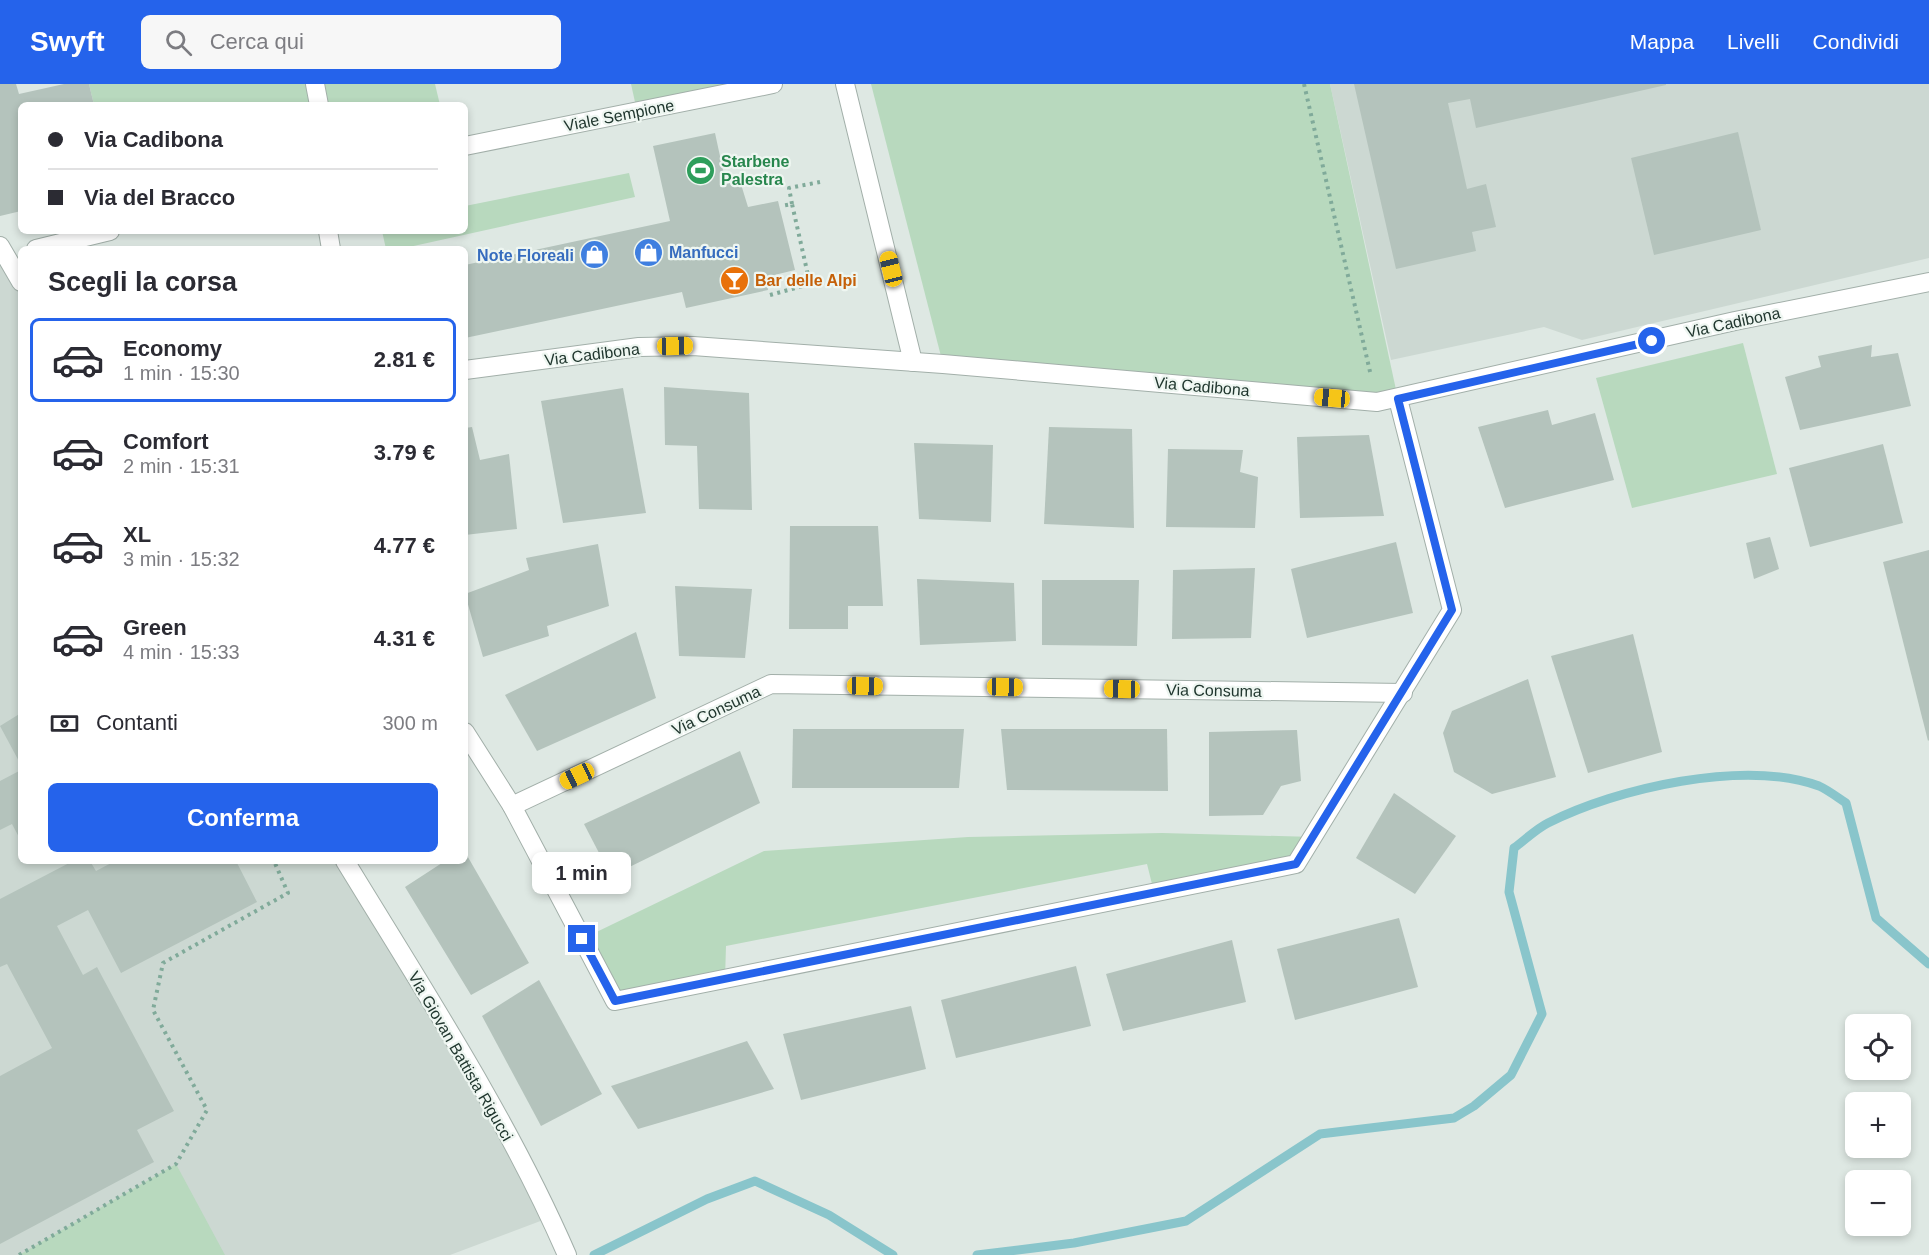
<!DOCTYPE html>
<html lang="it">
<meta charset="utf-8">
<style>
:root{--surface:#fff;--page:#f7f7f7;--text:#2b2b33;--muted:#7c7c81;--line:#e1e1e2;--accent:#2563eb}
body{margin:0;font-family:Arial,sans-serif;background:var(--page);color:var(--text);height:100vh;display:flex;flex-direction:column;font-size:22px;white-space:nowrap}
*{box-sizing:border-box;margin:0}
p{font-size:20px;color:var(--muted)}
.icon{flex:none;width:33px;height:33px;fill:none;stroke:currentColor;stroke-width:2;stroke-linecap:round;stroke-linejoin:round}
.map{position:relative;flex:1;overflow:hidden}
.sheet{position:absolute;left:18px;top:162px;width:450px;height:618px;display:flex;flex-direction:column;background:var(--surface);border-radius:9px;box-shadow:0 3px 9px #0003}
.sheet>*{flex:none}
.guide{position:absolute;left:18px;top:18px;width:450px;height:132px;border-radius:9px;box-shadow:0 3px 9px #0003;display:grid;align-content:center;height:132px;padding:0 30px;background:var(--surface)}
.buttons{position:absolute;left:1845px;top:930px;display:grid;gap:12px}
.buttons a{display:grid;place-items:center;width:66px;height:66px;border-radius:9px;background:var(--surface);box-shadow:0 3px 9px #0003;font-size:30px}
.end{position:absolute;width:27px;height:27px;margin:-14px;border:8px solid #2563eb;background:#fff;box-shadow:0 0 0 3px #fff}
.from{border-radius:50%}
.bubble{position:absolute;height:42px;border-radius:9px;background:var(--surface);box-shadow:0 3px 9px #0003;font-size:20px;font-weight:600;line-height:42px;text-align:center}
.car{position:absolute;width:18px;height:36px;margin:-18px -9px;border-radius:8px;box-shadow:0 0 4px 2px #0007;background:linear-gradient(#f5c518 24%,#345 0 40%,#f5c518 0 76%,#345 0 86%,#f5c518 0)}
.guide b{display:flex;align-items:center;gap:21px;height:57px;font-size:22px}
.guide b+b{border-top:2px solid var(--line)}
.guide i{width:15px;height:15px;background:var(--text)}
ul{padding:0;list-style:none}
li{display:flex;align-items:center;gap:18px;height:84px;margin:0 12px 9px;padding:0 18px;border:3px solid transparent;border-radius:9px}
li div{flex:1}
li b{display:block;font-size:22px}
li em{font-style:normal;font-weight:600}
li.active{border-color:var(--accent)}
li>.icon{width:54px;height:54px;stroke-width:1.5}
h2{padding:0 30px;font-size:27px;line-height:72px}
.pay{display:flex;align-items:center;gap:15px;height:66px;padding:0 30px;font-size:22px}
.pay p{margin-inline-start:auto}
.button{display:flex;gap:12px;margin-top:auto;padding:12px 30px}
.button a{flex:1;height:69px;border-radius:9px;background:var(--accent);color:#fff;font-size:24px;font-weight:600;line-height:69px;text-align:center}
header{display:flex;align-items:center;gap:36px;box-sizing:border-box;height:84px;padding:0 30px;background:var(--accent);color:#fff}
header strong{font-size:28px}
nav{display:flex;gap:33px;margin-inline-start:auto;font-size:21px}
.search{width:420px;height:54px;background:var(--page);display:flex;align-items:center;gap:15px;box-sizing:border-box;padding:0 21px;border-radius:9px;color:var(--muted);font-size:22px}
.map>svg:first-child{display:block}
</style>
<header>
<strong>Swyft</strong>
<div class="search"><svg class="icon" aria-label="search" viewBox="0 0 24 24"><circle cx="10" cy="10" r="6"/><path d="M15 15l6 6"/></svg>Cerca qui</div>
<nav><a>Mappa</a><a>Livelli</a><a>Condividi</a></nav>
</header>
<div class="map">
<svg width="1929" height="1171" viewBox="0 0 1929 1171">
<rect width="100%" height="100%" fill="#dee8e3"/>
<g fill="#ccd8d2">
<polygon points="1330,0 1929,0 1929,174 1582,256 1544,243 1391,276"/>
<polygon points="0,180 21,198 21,777 345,777 551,1133 450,1171 0,1171"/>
</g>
<g fill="#b8d9be">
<polygon points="89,0 435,0 440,21 94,21"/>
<polygon points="631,0 773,0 637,27"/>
<polygon points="871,0 1330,0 1398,315 943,280"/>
<polygon points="629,89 635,113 400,165 386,165 382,147 465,147 465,122"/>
<polygon points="1743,259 1777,390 1632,424 1596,294"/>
<polygon points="1162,749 1314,753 1296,780 1154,808 1147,780 726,862 725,895 615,917 582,855 764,767 968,753"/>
<polygon points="176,1080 225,1171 19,1171"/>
</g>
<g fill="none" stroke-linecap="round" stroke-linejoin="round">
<g stroke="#89c5cb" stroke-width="9">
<polyline points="594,1171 707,1115 755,1097 829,1131 893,1171"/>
<path d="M977,1171L1074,1159L1186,1137L1320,1050L1454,1034L1474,1022L1511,991L1542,930L1509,808L1514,764C1525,756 1536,745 1548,739C1617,704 1744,675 1819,702C1828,706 1837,713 1846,719L1876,834L1929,880"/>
</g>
</g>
<g fill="#b4c3bc">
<polygon points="0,0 16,0 19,10 64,0 89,0 94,21 21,21 21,127 0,132"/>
<polygon points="1354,0 1666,0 1666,1 1476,44 1470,15 1448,19 1467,105 1486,100 1496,143 1472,148 1476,167 1396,185"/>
<polygon points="1738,48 1761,146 1654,171 1631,74"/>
<polygon points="715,49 726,100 740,97 748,123 778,117 795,186 766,193 768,206 686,224 682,208 465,254 465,181 670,137 653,62"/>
<polygon points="1872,261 1871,273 1898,269 1911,322 1800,346 1785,293 1821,283 1818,272"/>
<polygon points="664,303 749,309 752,426 699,425 697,362 665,361"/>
<polygon points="623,304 646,429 563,439 541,317"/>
<polygon points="1548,326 1552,341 1595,329 1614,396 1505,424 1478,343"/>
<polygon points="472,343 480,376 509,370 517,445 465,451 465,344"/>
<polygon points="1049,343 1132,345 1134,444 1044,440"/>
<polygon points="1369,351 1384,432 1300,434 1297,353"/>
<polygon points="914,359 993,361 991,438 919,435"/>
<polygon points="1883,360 1903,439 1810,463 1789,384"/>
<polygon points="1168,365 1243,366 1240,388 1258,393 1255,444 1166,443"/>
<polygon points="790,442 878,442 883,522 848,522 848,545 789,545"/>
<polygon points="1770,453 1779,485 1754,495 1746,459"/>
<polygon points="1396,458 1413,529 1307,554 1291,485"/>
<polygon points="598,460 609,522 547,542 549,552 483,573 465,510 529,486 526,474"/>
<polygon points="1929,466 1929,656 1928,657 1883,478"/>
<polygon points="1255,484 1251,554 1172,555 1173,486"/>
<polygon points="917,495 1014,499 1016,557 920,561"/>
<polygon points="1042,496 1139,496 1137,562 1042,561"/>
<polygon points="675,502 752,505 745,574 679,572"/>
<polygon points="636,548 656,614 537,667 505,611"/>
<polygon points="1633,550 1662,668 1588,689 1551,572"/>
<polygon points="1528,595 1556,693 1492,710 1454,688 1443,649 1452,627"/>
<polygon points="21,629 21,681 0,642"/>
<polygon points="793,645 964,645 959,704 792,704"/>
<polygon points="1001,645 1167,645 1168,707 1007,706"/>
<polygon points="1297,646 1301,697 1281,702 1263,731 1209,732 1209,648"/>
<polygon points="740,667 760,719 611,792 584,740"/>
<polygon points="21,686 21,757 12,740 0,746 0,697"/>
<polygon points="1394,709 1456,752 1415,810 1356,774"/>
<polygon points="465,768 529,879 471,911 405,803 445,777 465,777"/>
<polygon points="73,777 90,777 96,787 115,777 236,777 257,818 121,889 88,826 57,842 83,891 97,883 174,1027 137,1046 154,1078 0,1160 0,992 52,964 7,880 0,883 0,815"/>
<polygon points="1399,834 1418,903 1295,936 1277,865"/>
<polygon points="1232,856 1246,918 1123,947 1106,890"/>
<polygon points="1076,882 1091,942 956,974 941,916"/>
<polygon points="539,896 602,1010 541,1042 482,932"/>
<polygon points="911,922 926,985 801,1016 783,950"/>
<polygon points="747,957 774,1005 638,1045 611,1002"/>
</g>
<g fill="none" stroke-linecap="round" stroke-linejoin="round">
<defs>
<g id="minor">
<polyline points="315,0 319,21"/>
<polyline points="845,0 913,278"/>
<polyline points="465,62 773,0"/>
<polyline points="328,147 331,165"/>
<polyline points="0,162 21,198"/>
<polyline points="36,165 110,147"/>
<polyline points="465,286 639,263 693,262 943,280 1377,318 1735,237 1929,198"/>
<polyline points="465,648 512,722 615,917 1296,780 1452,526 1398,315"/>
<polyline points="512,722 771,600 1403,609"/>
<path d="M345,777C423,905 507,1033 567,1171"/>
</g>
</defs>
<use href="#minor" stroke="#a2afa9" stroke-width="20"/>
<g stroke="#80aa9a" stroke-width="4" stroke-dasharray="3 4.5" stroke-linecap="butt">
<polyline points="1304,0 1371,292"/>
<polyline points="792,120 789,104 820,98"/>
<polyline points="770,211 810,200 792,120 781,122"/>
<polyline points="19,1171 176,1080 207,1026 153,926 163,879 288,809 274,777"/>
</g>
<use href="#minor" stroke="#fff" stroke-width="18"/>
</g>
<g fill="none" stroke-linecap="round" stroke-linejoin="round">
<polyline stroke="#2563eb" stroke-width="8" points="582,855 615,917 1296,780 1452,526 1398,315 1652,257"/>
</g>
<defs>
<symbol id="stadium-disc" viewBox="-11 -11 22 22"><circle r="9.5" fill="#2e9e5b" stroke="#eef6f1"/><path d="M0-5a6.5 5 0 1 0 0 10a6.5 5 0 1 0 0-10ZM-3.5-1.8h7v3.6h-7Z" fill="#fff"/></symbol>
<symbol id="shop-disc" viewBox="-11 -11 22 22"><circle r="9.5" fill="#3f7fe0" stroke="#eef6f1"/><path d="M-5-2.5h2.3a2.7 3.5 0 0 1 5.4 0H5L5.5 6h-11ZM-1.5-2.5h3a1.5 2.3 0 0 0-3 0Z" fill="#fff"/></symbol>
<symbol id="bar-disc" viewBox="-11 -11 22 22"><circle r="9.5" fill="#e8710a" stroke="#eef6f1"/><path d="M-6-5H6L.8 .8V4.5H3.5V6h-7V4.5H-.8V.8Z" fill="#fff"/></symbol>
</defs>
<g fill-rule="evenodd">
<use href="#stadium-disc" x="684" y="70" width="33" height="33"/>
<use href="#shop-disc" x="632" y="152" width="33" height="33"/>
<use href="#shop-disc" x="578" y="154" width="33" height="33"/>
<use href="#bar-disc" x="718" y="180" width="33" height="33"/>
</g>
<g text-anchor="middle" stroke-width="4.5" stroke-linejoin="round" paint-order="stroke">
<g font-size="16" fill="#21372f" stroke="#eef6f1">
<text transform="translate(619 31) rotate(-11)" y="6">Viale Sempione</text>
<text transform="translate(1733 238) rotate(-12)" y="6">Via Cadibona</text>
<text transform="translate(592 270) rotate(-7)" y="6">Via Cadibona</text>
<text transform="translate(1202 302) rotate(5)" y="6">Via Cadibona</text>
<text transform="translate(1214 606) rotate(1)" y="6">Via Consuma</text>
<text transform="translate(716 626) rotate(-25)" y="6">Via Consuma</text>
<text transform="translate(461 972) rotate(60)" y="6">Via Giovan Battista Rigucci</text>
</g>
<g font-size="16" font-weight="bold" fill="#27864d" stroke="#eef6f1" text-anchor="start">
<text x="721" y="83">Starbene<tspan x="721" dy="18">Palestra</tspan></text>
</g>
<g font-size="16" font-weight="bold" fill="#366cbe" stroke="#eef6f1" text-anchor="start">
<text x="669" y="174">Manfucci</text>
<text x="574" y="177" text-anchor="end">Note Floreali</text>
</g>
<g font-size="16" font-weight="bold" fill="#c56008" stroke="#eef6f1" text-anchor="start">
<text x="755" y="202">Bar delle Alpi</text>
</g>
</g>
</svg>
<div class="buttons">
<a><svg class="icon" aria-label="locate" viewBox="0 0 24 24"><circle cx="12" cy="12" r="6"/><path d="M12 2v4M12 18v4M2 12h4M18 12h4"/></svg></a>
<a>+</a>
<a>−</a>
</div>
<i class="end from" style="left:1652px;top:257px"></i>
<i class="end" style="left:582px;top:855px"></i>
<div class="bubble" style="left:532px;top:768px;width:99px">1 min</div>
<i class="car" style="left:891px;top:185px;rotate:346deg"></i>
<i class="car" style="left:675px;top:262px;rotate:89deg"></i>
<i class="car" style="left:1332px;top:314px;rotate:275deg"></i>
<i class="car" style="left:865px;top:602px;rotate:91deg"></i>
<i class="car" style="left:1005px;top:603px;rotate:91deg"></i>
<i class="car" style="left:1122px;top:605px;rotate:271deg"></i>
<i class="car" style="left:577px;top:692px;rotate:245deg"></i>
<div class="guide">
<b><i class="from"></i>Via Cadibona</b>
<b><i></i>Via del Bracco</b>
</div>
<section class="sheet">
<h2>Scegli la corsa</h2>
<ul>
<li class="active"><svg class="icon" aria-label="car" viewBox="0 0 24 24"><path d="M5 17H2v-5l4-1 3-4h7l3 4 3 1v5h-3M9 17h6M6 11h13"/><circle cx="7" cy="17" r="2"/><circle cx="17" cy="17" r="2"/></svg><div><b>Economy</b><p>1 min · 15:30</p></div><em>2.81 €</em></li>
<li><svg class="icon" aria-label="car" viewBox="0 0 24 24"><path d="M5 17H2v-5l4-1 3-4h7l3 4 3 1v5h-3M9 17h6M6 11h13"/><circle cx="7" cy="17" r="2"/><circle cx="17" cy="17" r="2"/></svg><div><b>Comfort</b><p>2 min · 15:31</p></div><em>3.79 €</em></li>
<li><svg class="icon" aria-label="car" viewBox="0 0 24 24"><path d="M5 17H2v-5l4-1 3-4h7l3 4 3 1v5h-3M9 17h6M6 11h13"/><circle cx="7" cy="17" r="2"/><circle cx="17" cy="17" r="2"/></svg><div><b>XL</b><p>3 min · 15:32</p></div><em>4.77 €</em></li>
<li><svg class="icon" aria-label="car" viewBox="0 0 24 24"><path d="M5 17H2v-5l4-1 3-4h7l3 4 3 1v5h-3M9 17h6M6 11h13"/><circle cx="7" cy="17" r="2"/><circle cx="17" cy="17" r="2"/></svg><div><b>Green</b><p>4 min · 15:33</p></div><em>4.31 €</em></li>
</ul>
<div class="pay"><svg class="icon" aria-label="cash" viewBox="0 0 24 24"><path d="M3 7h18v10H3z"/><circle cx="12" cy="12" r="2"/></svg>Contanti<p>300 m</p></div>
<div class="button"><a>Conferma</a></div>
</section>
</div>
